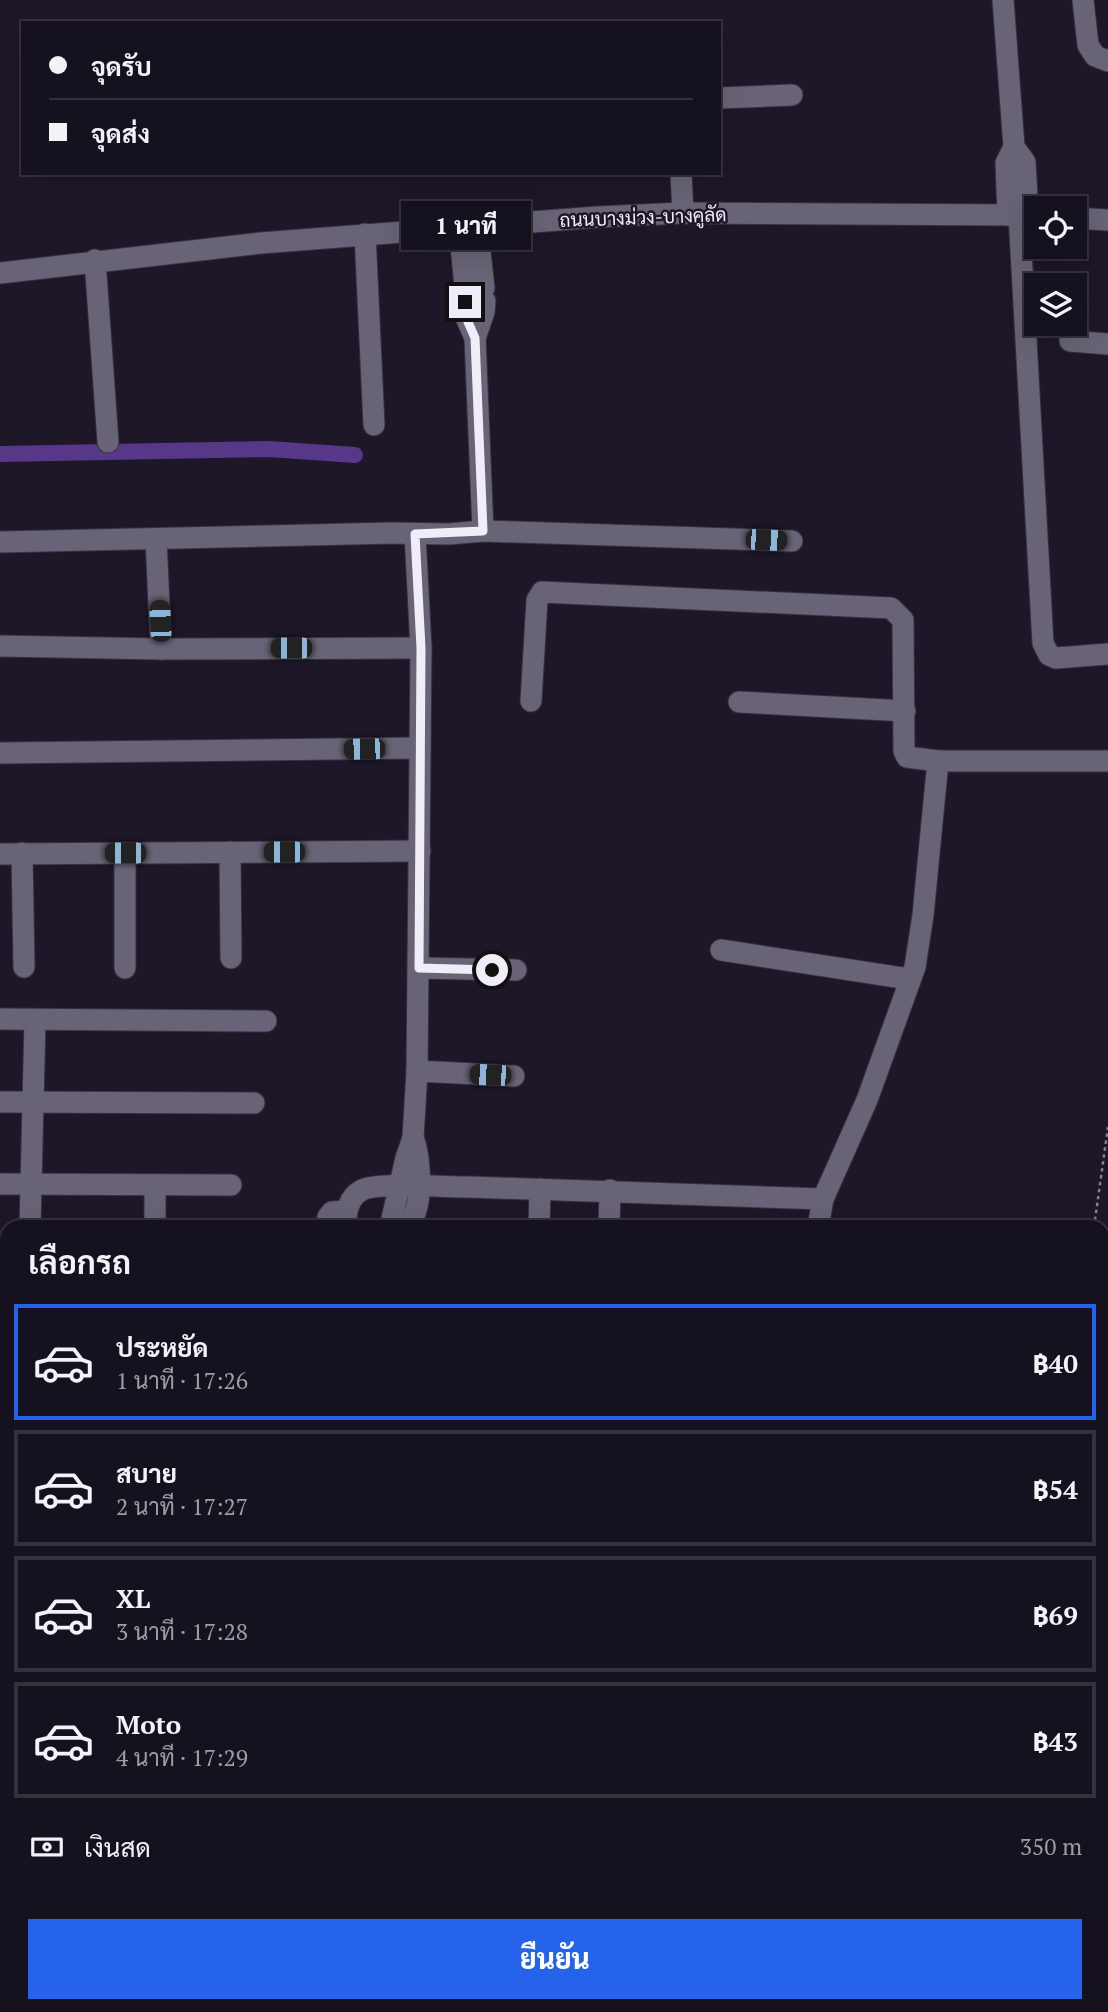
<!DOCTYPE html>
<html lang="th">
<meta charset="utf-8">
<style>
:root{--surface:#16111e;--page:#231f2b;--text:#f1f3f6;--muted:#9e9da4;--line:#35313c;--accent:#2563eb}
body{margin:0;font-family:"PT Serif",Sarabun,serif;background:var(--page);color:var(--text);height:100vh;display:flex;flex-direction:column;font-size:26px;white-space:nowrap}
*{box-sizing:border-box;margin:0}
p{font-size:23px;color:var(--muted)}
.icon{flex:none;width:38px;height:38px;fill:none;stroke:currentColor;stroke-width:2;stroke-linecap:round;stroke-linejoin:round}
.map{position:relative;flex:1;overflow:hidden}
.panel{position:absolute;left:0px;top:1220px;width:1110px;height:793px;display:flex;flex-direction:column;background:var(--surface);border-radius:21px 21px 0 0;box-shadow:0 7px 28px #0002,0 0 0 2px var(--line)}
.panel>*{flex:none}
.hud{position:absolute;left:21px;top:21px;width:700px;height:154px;border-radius:0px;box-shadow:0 7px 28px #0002,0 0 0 2px var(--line);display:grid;align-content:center;height:154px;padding:0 28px;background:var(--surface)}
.buttons{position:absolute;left:1024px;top:196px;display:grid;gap:14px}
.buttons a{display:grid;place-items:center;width:63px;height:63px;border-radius:0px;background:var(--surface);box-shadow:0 7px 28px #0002,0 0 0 2px var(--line);font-size:35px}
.end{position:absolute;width:32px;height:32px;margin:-16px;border:9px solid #f0edf9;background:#111;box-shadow:0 0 0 4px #111}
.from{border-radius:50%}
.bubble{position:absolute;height:49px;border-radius:0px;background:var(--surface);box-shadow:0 7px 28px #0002,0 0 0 2px var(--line);font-size:23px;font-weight:800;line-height:49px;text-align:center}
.car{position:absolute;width:21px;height:42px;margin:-21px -10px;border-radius:9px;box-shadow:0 0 5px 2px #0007;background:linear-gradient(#222 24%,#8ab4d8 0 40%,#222 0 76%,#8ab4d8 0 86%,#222 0)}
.hud b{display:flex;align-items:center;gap:24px;height:66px;font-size:26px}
.hud b+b{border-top:2px solid var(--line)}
.hud i{width:18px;height:18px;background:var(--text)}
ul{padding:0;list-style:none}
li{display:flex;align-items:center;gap:21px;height:116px;margin:0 14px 10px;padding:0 14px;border:4px solid var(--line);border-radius:0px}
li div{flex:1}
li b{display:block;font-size:26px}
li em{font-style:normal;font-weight:800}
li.active{border-color:var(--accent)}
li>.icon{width:63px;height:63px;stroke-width:1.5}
h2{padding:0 28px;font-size:32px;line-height:84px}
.pay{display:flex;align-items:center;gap:18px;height:77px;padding:0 28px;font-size:26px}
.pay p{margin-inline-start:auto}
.button{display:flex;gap:14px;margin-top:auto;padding:14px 28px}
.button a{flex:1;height:80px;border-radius:0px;background:var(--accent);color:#fff;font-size:28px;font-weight:800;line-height:80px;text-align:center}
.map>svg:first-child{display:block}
</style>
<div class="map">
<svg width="1108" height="2012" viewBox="0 0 1108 2012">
<rect width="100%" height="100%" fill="#1d1728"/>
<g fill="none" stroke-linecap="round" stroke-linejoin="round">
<g stroke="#573788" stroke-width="16">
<polyline points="0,454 269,449 355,455"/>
<polyline points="1102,1940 1108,1939"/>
<polyline points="434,2012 501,2006"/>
</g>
<defs>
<g id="minor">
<polyline points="1003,0 1014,147 1006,163 1008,215"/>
<polyline points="1083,0 1088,45 1095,56 1108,61"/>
<polyline points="719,98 792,95"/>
<polyline points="1014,147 1025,162 1028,214"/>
<polyline points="681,173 683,213"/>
<polyline points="1019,215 1043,643 1049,655 1056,658 1108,654"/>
<polyline points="1074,218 1108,220"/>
<polyline points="477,224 484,288"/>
<polyline points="459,226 465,286"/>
<polyline points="365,234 374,425"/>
<polyline points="95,260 108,442"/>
<polyline points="0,273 261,243 597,217 683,213 1036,215"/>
<polyline points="475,338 484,312 485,301"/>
<polyline points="1070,341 1108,344"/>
<polyline points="483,531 792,541"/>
<polyline points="156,539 161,649"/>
<polyline points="0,542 393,533 449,534 483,531 475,338 465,315 465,302"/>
<polyline points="0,646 161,649 421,648"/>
<polyline points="531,701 537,600 542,592 891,608 903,620 904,751 907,757 938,761 1108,761"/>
<polyline points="739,702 905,711"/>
<polyline points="0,753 420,748"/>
<polyline points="230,852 231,958"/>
<polyline points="22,853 24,967"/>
<polyline points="0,854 420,851"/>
<polyline points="721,950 909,979"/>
<polyline points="125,968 125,853"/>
<polyline points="419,968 516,970"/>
<polyline points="0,1019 266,1021"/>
<polyline points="417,1071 514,1076"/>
<polyline points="0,1102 254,1103"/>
<polyline points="0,1184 231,1185"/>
<polyline points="30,1227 35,1020"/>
<polyline points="155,1227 155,1185"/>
<polyline points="326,1227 328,1217 332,1212 347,1211"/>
<path d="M345,1227C346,1213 348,1197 362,1190C379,1182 445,1187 467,1187C586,1190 705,1194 823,1199"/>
<polyline points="390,1227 406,1158 413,1138 417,1071 421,648 415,534"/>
<path d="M402,1227C426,1221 421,1156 413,1138"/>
<polyline points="539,1227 540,1189"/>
<polyline points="609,1227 610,1190"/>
<polyline points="818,1227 823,1199 867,1100 915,967 923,915 938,761"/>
<polyline points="0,1266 7,1266"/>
<polyline points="0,1349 7,1349"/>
<polyline points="0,1419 7,1400"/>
<polyline points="0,1511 7,1512"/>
<polyline points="0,1635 7,1637"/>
<polyline points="77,2006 78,2012"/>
</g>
</defs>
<use href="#minor" stroke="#36333f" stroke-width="23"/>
<g stroke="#847f8e" stroke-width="2.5" stroke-dasharray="3.5 3.5" stroke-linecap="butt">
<polyline points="1094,1227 1108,1127"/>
<polyline points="1102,1415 1108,1423"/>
</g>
<use href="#minor" stroke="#686376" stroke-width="21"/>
</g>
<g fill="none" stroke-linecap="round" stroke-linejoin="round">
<polyline stroke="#f0edf9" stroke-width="9" points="465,302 465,315 475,338 483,531 415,534 421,648 419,968 492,970"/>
</g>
<g text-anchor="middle" stroke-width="5" stroke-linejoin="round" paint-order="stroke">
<g font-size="19" fill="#f0edf9" stroke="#1d1728">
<text transform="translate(643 217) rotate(-2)" y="7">ถนนบางม่วง-บางคูลัด</text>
</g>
</g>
</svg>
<div class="buttons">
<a><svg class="icon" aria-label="locate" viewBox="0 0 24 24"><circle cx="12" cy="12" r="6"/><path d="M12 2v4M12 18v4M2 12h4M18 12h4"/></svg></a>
<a><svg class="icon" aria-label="layers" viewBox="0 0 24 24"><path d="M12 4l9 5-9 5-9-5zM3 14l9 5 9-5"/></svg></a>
</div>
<i class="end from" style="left:492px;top:970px"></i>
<i class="end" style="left:465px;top:302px"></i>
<div class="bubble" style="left:401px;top:201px;width:130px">1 นาที</div>
<i class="car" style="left:766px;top:540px;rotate:92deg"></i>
<i class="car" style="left:160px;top:621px;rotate:357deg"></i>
<i class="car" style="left:291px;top:648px;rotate:270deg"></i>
<i class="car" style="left:364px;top:749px;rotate:269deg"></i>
<i class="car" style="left:284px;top:852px;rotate:270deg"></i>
<i class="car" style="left:125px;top:853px;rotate:270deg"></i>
<i class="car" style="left:490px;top:1075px;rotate:272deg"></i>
<div class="hud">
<b><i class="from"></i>จุดรับ</b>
<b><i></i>จุดส่ง</b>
</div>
<section class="panel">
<h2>เลือกรถ</h2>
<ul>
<li class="active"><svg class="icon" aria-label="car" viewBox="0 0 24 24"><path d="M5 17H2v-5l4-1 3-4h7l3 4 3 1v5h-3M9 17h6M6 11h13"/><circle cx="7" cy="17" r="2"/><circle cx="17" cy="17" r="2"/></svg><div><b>ประหยัด</b><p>1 นาที · 17:26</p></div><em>฿40</em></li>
<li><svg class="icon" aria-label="car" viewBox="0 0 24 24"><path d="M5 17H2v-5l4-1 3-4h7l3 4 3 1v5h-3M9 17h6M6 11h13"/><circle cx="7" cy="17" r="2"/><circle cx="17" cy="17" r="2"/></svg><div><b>สบาย</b><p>2 นาที · 17:27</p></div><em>฿54</em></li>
<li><svg class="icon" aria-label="car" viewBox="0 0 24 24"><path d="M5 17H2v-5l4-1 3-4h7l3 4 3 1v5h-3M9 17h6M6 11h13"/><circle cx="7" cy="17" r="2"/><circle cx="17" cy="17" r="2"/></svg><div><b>XL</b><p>3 นาที · 17:28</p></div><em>฿69</em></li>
<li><svg class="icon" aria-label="car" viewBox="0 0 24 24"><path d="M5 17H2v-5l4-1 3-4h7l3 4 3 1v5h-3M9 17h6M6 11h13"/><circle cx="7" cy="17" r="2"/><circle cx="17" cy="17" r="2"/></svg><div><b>Moto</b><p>4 นาที · 17:29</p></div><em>฿43</em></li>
</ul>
<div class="pay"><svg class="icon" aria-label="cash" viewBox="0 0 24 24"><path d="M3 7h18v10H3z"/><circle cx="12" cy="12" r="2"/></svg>เงินสด<p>350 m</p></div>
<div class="button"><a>ยืนยัน</a></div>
</section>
</div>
